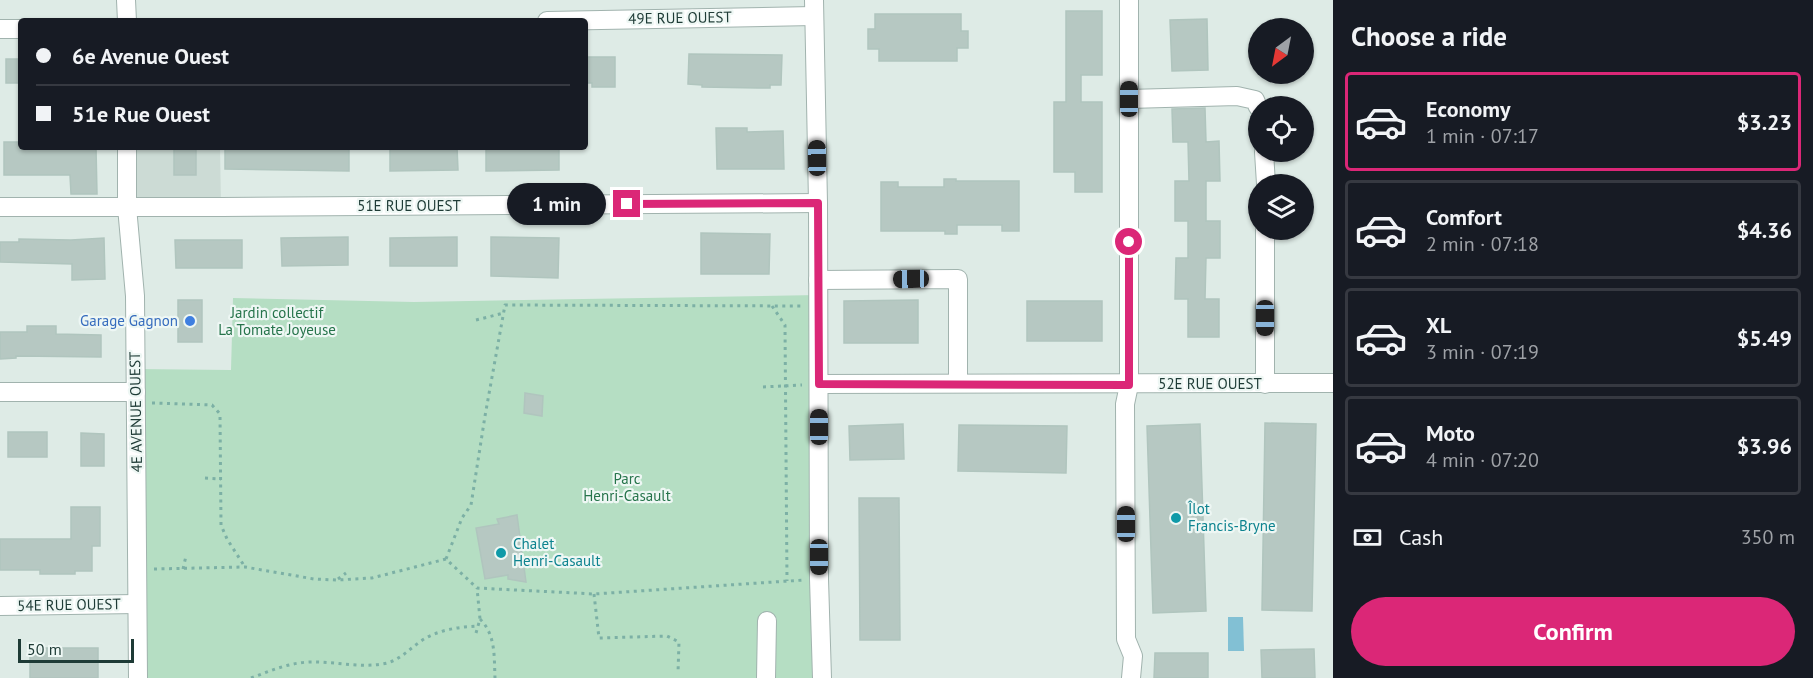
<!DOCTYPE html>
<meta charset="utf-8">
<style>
:root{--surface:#171b24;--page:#20242c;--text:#f1f3f6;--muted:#9ea1a6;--line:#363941;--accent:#db2777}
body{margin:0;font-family:"PT Sans",sans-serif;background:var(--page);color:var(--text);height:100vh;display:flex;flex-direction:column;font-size:22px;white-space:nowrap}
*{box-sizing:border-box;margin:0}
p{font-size:20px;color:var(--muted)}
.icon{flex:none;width:33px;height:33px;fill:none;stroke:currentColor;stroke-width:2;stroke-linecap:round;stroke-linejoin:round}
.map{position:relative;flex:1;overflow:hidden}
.side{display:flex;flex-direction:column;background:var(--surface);width:480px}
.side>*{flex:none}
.hud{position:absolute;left:18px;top:18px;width:570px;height:132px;border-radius:6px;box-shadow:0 2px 4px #0004;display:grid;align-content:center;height:132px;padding:0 18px;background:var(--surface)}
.needle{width:39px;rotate:212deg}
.fabs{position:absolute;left:1248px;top:18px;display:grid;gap:12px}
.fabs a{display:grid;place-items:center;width:66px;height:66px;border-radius:50%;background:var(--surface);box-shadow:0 2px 4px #0004;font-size:30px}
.scale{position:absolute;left:18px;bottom:15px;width:116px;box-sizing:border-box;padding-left:6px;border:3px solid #1e3b36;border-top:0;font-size:16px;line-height:21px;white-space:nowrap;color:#1e3b36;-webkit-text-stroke:4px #eef7f4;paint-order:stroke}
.end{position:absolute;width:27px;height:27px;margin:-14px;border:8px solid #db2777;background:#fff;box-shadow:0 0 0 3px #fff}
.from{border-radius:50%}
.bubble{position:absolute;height:42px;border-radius:21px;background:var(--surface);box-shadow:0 2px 4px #0004;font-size:20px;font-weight:600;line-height:42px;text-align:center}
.car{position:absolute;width:18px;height:36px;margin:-18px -9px;border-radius:8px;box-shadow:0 0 4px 2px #0007;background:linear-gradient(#222 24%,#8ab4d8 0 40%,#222 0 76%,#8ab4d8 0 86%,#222 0)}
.hud b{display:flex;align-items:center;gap:21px;height:57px;font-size:22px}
.hud b+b{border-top:2px solid var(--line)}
.hud i{width:15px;height:15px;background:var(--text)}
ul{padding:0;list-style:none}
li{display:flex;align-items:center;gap:18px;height:99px;margin:0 12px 9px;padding:0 6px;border:3px solid var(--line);border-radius:6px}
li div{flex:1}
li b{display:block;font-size:22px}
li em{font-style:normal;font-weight:600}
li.selected{border-color:var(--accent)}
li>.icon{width:54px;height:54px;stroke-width:1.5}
h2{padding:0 18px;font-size:27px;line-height:72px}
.pay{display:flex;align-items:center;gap:15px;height:66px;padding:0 18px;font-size:22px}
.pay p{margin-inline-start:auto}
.button{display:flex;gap:12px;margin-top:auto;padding:12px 18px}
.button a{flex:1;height:69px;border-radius:36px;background:var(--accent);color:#fff;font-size:24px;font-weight:600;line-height:69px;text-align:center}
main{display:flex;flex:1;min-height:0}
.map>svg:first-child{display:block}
</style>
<main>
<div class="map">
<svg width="1333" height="678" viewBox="0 0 1333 678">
<rect width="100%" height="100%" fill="#deebe6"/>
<polygon fill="#ccdbd5" points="127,147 220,147 221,207 127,207"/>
<polygon fill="#b5dec3" points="818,295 822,678 138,678 135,369 231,370 233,298 414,302"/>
<polygon fill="#82c0d4" points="1228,617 1243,617 1244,651 1228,651"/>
<g fill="#b6c8c2" stroke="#b0c5be" stroke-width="1.5">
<polygon points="1066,11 1102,11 1102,75 1081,75 1081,102 1102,102 1102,192 1075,192 1075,172 1054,172 1054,102 1066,102"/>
<polygon points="875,14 961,14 961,31 968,31 968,48 957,48 957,61 879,61 879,49 868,49 868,29 875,29"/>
<polygon points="1207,19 1208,70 1172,71 1170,20"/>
<polygon points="689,54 782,55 781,85 770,85 770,88 758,88 702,87 702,85 688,84"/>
<polygon points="585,57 615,57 615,87 592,87 592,83 585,83"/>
<rect x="6" y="59" width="15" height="24"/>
<polygon points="1205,108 1206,142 1219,141 1220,181 1206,181 1206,221 1220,221 1220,258 1206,258 1205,299 1219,299 1219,337 1188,337 1188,299 1175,299 1176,258 1188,258 1188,221 1175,221 1175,181 1189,181 1188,142 1173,142 1172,109"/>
<polygon points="716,128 747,128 747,132 783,131 784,169 717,169"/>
<polygon points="4,142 21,142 21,147 96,147 97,194 71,194 70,175 4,175"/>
<rect x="174" y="147" width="22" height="28"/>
<polygon points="225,147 349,147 349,171 225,169"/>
<polygon points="390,147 457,147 458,170 390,171"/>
<polygon points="486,147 559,147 559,170 486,171"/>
<polygon points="944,179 956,179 956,181 1019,181 1019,231 1002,231 1002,225 957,225 957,234 945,234 945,231 881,231 881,182 898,182 898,187 944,187"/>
<polygon points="701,233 770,234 769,274 701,274"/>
<polygon points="348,237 348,265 282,266 281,238"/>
<polygon points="457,237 457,266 390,266 390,238"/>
<polygon points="491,237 559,238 558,278 491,276"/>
<polygon points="104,238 105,279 72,280 72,264 0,262 0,242 19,242 19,239 71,240"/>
<polygon points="175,240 242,240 242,268 176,268"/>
<rect x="178" y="300" width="24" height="42"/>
<polygon points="918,300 918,343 844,343 844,301"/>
<rect x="1027" y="301" width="75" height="40"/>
<polygon points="27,326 56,326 56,334 101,335 101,357 16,356 16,358 0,359 0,332 27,332"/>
<polygon points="525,393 543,396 542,416 524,413"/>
<polygon points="1265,423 1316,424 1312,611 1262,610"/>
<polygon points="903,424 904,459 850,460 849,426"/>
<polygon points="1200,424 1206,611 1153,613 1147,426"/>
<polygon points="959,425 1067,426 1066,473 958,471"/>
<rect x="8" y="432" width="39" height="25"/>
<polygon points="81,433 104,434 104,466 81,466"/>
<polygon points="859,498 899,498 900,640 860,640"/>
<polygon points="71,507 100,507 100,546 92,546 92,571 75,571 75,574 40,574 40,570 0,570 0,539 71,539"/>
<polygon points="517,515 526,582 508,579 508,575 485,579 476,528 499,524 497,519"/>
<rect x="30" y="648" width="68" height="30"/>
<polygon points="1314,649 1315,678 1262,678 1261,650"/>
<polygon points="1155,653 1208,653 1208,678 1154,678"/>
</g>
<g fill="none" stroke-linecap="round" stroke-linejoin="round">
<defs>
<g id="minor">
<polyline points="126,0 127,21"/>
<polyline points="814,0 818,203 819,579 822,678"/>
<polyline points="1129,0 1129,385 1125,404 1126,639 1133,656 1131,678"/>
<polyline points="547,21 814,16"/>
<polyline points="0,29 21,29"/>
<polyline points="1129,99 1237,96 1255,100 1258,107"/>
<polyline points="127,147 127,207 135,296 138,678"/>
<polyline points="1264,152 1266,184"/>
<polyline points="0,207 221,207 818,203"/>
<polyline points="1265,230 1265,384"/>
<polyline points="818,280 958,279 958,383"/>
<polyline points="819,384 1333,383"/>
<polyline points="0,392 136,392"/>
<polyline points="0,606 137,604"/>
<polyline points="766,678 767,621"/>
</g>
</defs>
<use href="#minor" stroke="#a1b3ae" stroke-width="20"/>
<g stroke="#7cb0a5" stroke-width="3" stroke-dasharray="3 4.5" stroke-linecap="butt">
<polyline points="772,306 785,325 787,581"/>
<polyline points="476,320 504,313"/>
<polyline points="763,387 802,385"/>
<polyline points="152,403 212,405 220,414 221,525 227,539 245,567"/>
<polyline points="205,478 221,479"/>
<polyline points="446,559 462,518 471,505 485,416 505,305 802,306"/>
<polyline points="154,569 245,567 314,579 337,580 372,578 446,559 477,588 594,594 804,580"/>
<polyline points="183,569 186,556"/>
<polyline points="338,579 346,573"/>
<polyline points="594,594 599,638 667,636 679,642 678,673"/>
<path d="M480,619C496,635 494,657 495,678"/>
<polyline points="476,633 480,619 477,588"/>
<path d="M251,678C270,671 288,663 309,662C333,661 357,668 382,664C398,662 408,650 421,641C437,630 458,627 478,626"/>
</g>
<use href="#minor" stroke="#fff" stroke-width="18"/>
</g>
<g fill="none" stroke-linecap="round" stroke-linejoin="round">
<polyline stroke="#db2777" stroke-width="8" points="627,204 818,203 819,384 1129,385 1129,242"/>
</g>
<circle fill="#3f7fe0" stroke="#eef7f4" stroke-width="2" cx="190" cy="321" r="6"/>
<g fill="#0f9aa8" stroke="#eef7f4" stroke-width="2">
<circle cx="1176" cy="518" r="6"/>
<circle cx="501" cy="553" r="6"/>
</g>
<g text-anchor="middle" stroke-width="4.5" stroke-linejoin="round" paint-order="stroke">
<g font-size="15" fill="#1e3b36" stroke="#eef7f4">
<text transform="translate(680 18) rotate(-1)" y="5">49E RUE OUEST</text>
<text x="409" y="211">51E RUE OUEST</text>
<text x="1210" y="389">52E RUE OUEST</text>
<text transform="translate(136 412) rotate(-91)" y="5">4E AVENUE OUEST</text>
<text transform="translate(69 605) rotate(-1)" y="5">54E RUE OUEST</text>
</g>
<g font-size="15" fill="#26744b" stroke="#eef7f4">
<text x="277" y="318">Jardin collectif<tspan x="277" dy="17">La Tomate Joyeuse</tspan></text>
<text x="627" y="484">Parc<tspan x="627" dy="17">Henri-Casault</tspan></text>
</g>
<g font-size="15" fill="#366cbe" stroke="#eef7f4" text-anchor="end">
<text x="178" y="326">Garage Gagnon</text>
</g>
<g font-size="15" fill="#0d838f" stroke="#eef7f4" text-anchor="start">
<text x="1188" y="514">Îlot<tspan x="1188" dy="17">Francis-Bryne</tspan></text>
<text x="513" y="549">Chalet<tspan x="513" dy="17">Henri-Casault</tspan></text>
</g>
</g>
</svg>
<div class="fabs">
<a><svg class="needle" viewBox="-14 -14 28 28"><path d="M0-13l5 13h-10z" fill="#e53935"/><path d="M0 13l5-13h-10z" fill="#9ea1a6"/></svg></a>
<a><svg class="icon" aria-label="locate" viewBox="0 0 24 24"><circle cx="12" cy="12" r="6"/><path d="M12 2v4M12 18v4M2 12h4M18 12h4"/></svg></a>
<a><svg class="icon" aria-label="layers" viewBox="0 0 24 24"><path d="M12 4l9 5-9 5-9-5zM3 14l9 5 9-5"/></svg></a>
</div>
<div class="scale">50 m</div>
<i class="end from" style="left:1129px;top:242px"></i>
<i class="end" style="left:627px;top:204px"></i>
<div class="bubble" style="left:507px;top:183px;width:99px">1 min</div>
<i class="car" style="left:1129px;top:99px;rotate:0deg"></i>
<i class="car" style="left:817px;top:158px;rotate:359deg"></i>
<i class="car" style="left:911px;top:279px;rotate:269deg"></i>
<i class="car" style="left:1265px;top:318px;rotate:180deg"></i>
<i class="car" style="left:819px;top:427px;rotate:0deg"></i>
<i class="car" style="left:1126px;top:524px;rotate:0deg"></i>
<i class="car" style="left:819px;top:557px;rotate:180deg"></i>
<div class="hud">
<b><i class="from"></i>6e Avenue Ouest</b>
<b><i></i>51e Rue Ouest</b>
</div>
</div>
<section class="side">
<h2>Choose a ride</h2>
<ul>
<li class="selected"><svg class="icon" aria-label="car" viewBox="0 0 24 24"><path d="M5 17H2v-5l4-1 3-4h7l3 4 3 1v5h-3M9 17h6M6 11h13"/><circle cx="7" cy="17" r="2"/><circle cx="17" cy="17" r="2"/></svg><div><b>Economy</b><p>1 min · 07:17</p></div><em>$3.23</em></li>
<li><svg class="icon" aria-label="car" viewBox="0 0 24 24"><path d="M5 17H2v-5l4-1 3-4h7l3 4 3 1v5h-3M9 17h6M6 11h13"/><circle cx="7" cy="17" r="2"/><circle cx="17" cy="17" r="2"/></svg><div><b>Comfort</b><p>2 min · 07:18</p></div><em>$4.36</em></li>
<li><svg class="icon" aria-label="car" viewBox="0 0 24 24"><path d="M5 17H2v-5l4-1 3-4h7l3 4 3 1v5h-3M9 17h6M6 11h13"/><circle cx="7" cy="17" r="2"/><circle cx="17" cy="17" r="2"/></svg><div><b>XL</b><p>3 min · 07:19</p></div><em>$5.49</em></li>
<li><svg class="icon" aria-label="car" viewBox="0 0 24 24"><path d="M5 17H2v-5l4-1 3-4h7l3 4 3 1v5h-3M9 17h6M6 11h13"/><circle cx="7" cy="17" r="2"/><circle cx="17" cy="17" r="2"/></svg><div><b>Moto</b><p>4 min · 07:20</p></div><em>$3.96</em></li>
</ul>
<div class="pay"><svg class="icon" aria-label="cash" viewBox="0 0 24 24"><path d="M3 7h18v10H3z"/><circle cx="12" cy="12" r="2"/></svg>Cash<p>350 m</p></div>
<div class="button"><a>Confirm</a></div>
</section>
</main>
